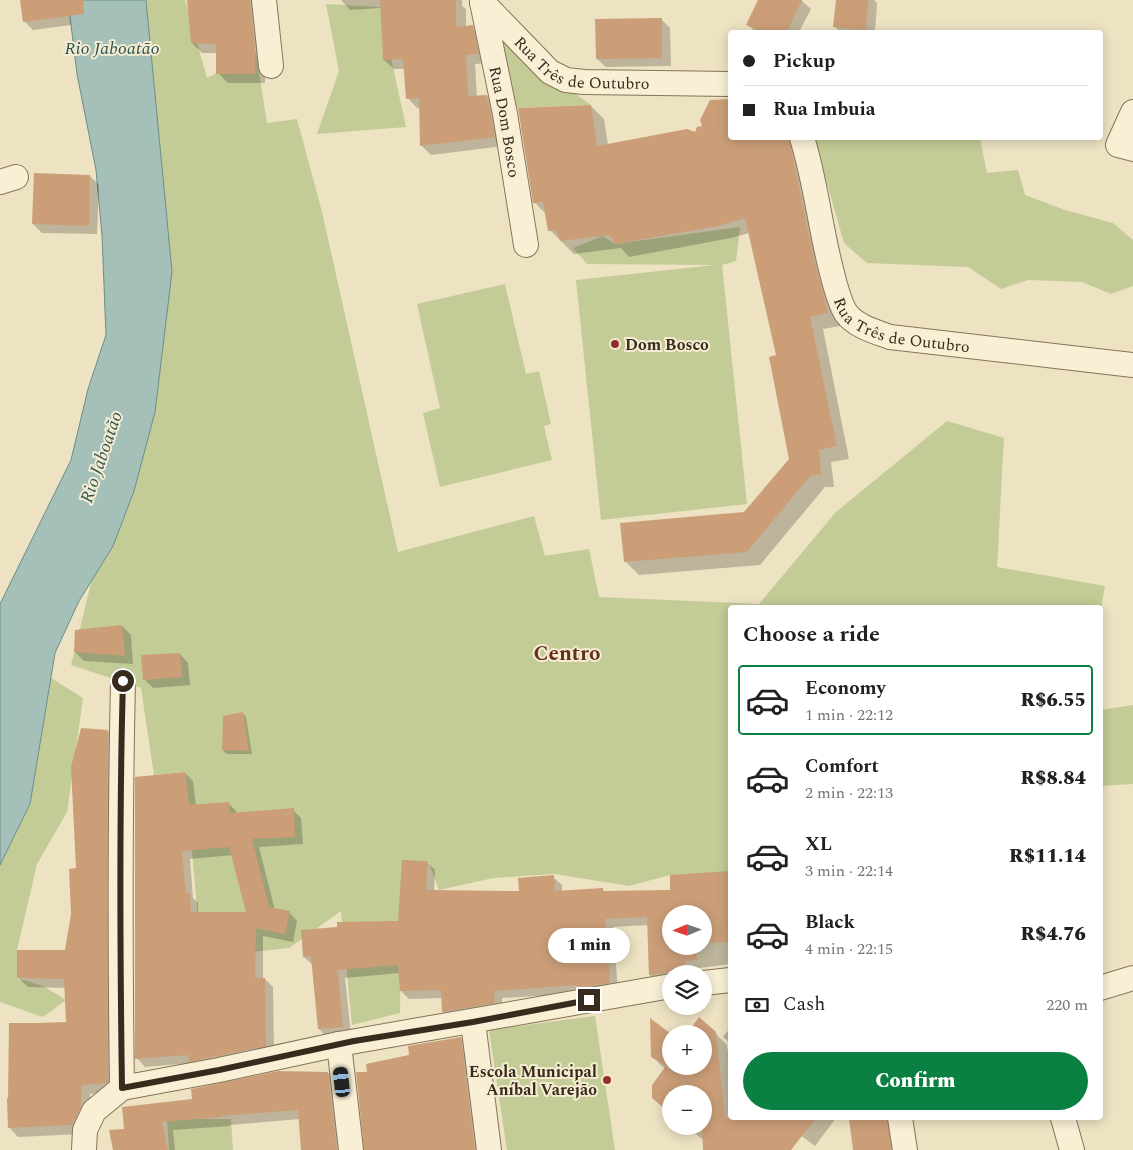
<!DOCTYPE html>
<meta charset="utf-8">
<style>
:root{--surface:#fff;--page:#f2f2f2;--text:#202124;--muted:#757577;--line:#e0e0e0;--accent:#0b8043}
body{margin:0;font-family:Spectral,serif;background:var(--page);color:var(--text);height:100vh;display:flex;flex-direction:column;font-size:19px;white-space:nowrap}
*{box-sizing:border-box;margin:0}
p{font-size:16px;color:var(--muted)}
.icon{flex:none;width:28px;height:28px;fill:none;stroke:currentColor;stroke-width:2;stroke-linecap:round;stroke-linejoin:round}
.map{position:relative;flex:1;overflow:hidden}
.details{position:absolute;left:728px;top:605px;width:375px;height:515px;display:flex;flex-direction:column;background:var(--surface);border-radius:5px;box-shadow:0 2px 12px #0003}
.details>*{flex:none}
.banner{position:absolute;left:728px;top:30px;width:375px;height:110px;border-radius:5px;box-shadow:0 2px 12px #0003;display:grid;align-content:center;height:110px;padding:0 15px;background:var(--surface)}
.needle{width:32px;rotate:268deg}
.fabs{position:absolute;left:662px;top:905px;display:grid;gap:10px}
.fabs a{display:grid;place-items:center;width:50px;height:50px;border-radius:50%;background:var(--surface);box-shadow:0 2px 12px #0003;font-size:25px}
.end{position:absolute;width:22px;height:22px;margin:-11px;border:6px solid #372b1d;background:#fff;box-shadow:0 0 0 2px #fff}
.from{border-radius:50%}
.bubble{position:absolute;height:35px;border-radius:18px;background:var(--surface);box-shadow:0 2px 12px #0003;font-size:16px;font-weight:800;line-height:35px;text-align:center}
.car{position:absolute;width:15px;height:30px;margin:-15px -8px;border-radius:6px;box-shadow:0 0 4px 1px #0007;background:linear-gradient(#222 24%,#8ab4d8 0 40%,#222 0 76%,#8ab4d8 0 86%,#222 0)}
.banner b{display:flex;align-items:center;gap:18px;height:48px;font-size:19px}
.banner b+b{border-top:1px solid var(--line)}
.banner i{width:12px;height:12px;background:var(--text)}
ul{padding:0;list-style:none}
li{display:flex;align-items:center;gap:15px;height:70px;margin:0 10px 8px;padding:0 5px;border:2px solid transparent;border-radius:5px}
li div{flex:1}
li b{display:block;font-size:19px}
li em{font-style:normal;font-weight:800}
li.current{border-color:var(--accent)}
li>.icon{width:45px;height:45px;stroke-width:1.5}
h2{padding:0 15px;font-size:22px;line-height:60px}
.pay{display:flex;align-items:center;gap:12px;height:55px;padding:0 15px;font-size:19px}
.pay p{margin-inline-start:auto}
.button{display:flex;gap:10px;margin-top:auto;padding:10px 15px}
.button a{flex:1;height:58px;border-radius:30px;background:var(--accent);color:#fff;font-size:20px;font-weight:800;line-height:58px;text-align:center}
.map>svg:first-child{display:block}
</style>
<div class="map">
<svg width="1133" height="1150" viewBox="0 0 1133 1150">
<rect width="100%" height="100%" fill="#ede2c2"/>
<g fill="#c3cb96">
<polygon points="146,0 185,0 207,78 256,53 267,123 297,119 322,212 398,552 534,516 545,556 589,549 599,597 759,604 836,512 947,421 1004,438 997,567 1105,586 1100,615 1100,608 730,608 730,874 670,875 629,886 555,874 493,878 439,890 428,861 402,861 400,1013 352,1025 341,911 289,948 213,956 199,931 185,772 154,775 141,688 71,665 92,579 123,519 155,412 172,272"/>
<polygon points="326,4 380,7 406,127 317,134 339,71"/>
<polygon points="503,32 555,79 591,105 509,108 497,43"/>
<polygon points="814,138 980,138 987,173 1018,170 1025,195 1065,210 1113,223 1133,240 1133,286 1111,294 1082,282 1028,280 1001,289 968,267 867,263 844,243"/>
<polygon points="740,227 736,261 722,265 747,504 601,520 576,280 715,265 587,264 573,248 603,236 615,244"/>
<polygon points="505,284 526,374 539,371 551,424 544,426 552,460 440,487 423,413 440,408 417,304"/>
<polygon points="51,678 83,698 67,812 37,864 17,950 17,978 43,986 66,1000 43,1017 0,1002 0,865 30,804"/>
<polygon points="1133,705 1133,784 1100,786 1100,710"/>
<polygon points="595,1016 615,1150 507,1150 489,1030"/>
<polygon points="167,1119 231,1119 233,1150 169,1150"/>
</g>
<polygon fill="#a4c0b9" stroke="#6b8e86" points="68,0 146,0 172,272 155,412 134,491 113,546 79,601 55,653 30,804 0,865 0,604 71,460 88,389 106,335 102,235 96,170 77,74"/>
<g fill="#0003" fill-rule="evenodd">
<polygon points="21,0 67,0 69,1 71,25 33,30 24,21"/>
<polygon points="188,0 264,0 265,83 228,83 218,73 218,53 202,53 192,43"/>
<polygon points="341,0 462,0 462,6 466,9 466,27 472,27 482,37 487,63 475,64 477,97 487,96 496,106 504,146 431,155 421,145 420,108 417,108 408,98 405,69 394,69 384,60 381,8 350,10"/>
<polygon points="760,0 801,0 811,9 799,32 756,32 748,25"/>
<polygon points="837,0 874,0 877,3 875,32 840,32 835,27"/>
<polygon points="661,19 670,28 671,66 606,67 597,59"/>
<polygon points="730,100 730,138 790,138 801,149 827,273 840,326 823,329 849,459 831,462 834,487 825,487 760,565 639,575 626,562 745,513 791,459 777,356 749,233 731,238 629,257 621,248 574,254 550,230 547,215 534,202 591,106 604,119 608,145 695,133 703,127"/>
<polygon points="90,176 99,185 97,234 42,233 33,224"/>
<polygon points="122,626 131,635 133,664 84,661 75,652"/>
<polygon points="180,654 188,663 190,685 153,688 144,679"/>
<polygon points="242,713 246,717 252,754 227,754 223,750"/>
<polygon points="108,731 117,741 116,1092 90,1094 90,1117 82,1134 18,1137 9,1127 67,1023 66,988 28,987 19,978 66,951 78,869"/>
<path d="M185,773L193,781L196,806L228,803L236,811L237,813L293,810L301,818L303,844L259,847L275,910L289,912L297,921L293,942L263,936V979H265L273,987L274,1053L192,1063L145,1067L137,1058ZM233,855L247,913H198V903L193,898L190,859Z"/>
<path d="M427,862L435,870L434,892H521L553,877L562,885V892L603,890L606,893L672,891L730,872V964L692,969V974H671V981L658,983L650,975L649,925L613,927L618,991L502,998V1011L451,1020L443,1012L442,998L409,999L401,991L400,973L345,978L351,1035L327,1037L319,1029L313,965L304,957L399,922ZM671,914H704V946H671Z"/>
<polygon points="651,1020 671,1036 671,1066 704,1066 704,1034 715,1033 727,1045 730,1069 730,1118 735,1118 736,1121 738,1118 836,1118 815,1146 796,1132 791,1150 704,1150 704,1139 702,1139 686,1126 704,1126 704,1094 671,1094 671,1115 653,1098 665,1069 652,1056"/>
<polygon points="730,1028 730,1043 723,1037"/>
<polygon points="461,1038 470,1047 483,1150 366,1150 369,1073 411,1056"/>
<polygon points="328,1073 337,1082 345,1150 302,1150 300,1119 230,1125 230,1126 173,1130 175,1150 114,1150 126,1130 194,1100"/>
<polygon points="850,1118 898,1118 900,1150 855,1150"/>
</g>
<g fill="#cb9e78" fill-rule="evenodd">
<polygon points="20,0 83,0 84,14 23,22"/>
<polygon points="187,0 250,0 255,48 255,74 216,74 216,44 191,43"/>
<polygon points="380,0 456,0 456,27 473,25 478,51 478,54 466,55 468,96 487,95 495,137 420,146 419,98 406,99 403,59 383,60"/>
<polygon points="758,0 802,0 787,32 762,32 746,25"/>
<polygon points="836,0 868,0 866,30 833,27"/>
<polygon points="662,18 662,58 596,59 595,19"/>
<polygon points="730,99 730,138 789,138 814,259 828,313 810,317 837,446 819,450 821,475 811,475 747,552 624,562 620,523 744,512 789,459 769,357 776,355 745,218 718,226 615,244 610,235 560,241 556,230 548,231 543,202 533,203 518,108 591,105 597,146 687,129 695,132 697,127 702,126 700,120 710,100"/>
<polygon points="34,173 90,175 89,226 32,224"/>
<polygon points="122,625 125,656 74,652 75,630"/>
<polygon points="180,653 182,677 143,680 141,655"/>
<polygon points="243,712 249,751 222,750 223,716"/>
<polygon points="81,728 108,730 107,884 108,1082 106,1083 81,1085 81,1107 72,1125 8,1128 7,1098 8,1098 9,1023 36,1023 66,1022 64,979 17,978 17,950 65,950 71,914 69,869 76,868 71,767"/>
<path d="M185,772L189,805L229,802L230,813L294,808L295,837L252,839L269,907L290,911L285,934L256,928L255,978H265L266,1046L189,1062L188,1055L135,1059V777ZM229,847L246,912H191L190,893H186L182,851Z"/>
<polygon points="402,860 428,861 426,890 519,891 518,878 554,875 555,891 603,888 603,891 670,890 670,875 730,871 730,942 704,943 704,914 671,914 671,946 696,946 697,960 685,961 684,970 649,975 647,917 605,919 610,983 586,987 577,987 577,985 494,991 495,1003 442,1012 441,990 400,991 398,965 338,970 343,1027 318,1029 311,957 303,957 301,930 337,927 337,922 398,921"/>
<polygon points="699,1017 716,1032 725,1118 816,1118 791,1150 703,1150 702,1128 690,1128 687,1126 704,1126 704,1094 671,1094 671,1114 652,1098 652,1085 666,1066 651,1057 650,1018 671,1034 671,1066 704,1066 704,1034 687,1034"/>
<polygon points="461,1037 475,1150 364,1150 356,1072 367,1072 366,1064 409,1055 408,1046"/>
<polygon points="278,1071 328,1072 337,1150 301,1150 298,1110 221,1116 221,1117 162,1122 168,1150 113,1150 109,1130 124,1129 122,1107 192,1099 191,1089"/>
<polygon points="849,1118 887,1118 891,1150 853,1150"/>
</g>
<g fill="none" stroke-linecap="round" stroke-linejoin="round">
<defs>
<g id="street">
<polyline points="264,0 271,66"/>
<path id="s1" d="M482,2L550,72L566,80L584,82L730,84"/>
<path id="s2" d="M482,2L505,114L526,245"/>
<polyline points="1133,112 1118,145 1133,149"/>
<path id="s3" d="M802,138C816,182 820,228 832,273C835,285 840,304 846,313C855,326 876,332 890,337L1133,365"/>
<polyline points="0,182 16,177"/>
<polyline points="704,983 730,980"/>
<polyline points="1100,988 1133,978"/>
<polyline points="473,1022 489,1150"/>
<polyline points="339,1044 351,1150"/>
<path d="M122,1088C120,952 120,817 123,681"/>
<polyline points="900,1118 905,1150"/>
<polyline points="1063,1118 1072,1150"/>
<polyline points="84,1150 85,1130 94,1111 122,1088 219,1070 339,1044 671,986"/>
</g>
</defs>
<use href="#street" stroke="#877359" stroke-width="26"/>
<use href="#street" stroke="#f8efd5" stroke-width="24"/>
</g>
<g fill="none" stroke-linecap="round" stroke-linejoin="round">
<path stroke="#372b1d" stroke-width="6" d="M123,681C119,817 120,952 122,1088L219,1070L354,1041L473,1022L589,1000"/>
</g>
<g fill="#952e2a" stroke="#f5ecd1" stroke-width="2">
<circle cx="615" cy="344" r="5"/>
<circle cx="607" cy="1080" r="5"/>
</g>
<g text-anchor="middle" stroke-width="4" stroke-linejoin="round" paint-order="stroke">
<g font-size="16" fill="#372b1d" stroke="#f5ecd1">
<text dy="6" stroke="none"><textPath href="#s1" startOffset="125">Rua Três de Outubro</textPath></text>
<text dy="6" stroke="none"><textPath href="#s2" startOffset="122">Rua Dom Bosco</textPath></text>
<text dy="6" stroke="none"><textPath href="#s3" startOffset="238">Rua Três de Outubro</textPath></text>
</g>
<g font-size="16" font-weight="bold" fill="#372b1d" stroke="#f5ecd1" text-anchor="start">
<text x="625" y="350">Dom Bosco</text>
<text x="597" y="1077" text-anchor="end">Escola Municipal<tspan x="597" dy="18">Aníbal Varejão</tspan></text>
</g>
<g font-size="18" font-style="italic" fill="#2d5655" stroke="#f5ecd1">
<text x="112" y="54">Rio Jaboatão</text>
<text transform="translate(101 457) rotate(-71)" y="6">Rio Jaboatão</text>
</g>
<g font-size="21" font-weight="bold" fill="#632f1e" stroke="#f5ecd1">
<text x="567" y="660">Centro</text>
</g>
</g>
</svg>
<div class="fabs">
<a><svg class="needle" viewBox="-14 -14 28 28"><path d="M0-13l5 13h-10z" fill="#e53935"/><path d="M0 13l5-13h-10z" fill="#757577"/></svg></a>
<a><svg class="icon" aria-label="layers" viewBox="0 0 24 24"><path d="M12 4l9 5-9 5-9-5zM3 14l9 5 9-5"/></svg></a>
<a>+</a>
<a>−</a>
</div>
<i class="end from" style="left:123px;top:681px"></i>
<i class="end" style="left:589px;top:1000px"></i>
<div class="bubble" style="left:548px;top:928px;width:82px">1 min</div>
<i class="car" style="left:342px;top:1082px;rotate:354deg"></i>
<div class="banner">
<b><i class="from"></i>Pickup</b>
<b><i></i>Rua Imbuia</b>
</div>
<section class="details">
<h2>Choose a ride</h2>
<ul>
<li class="current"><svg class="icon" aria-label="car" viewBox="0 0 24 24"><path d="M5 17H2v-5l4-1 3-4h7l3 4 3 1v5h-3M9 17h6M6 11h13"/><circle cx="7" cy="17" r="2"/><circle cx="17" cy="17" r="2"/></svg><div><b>Economy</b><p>1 min · 22:12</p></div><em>R$6.55</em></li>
<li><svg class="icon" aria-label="car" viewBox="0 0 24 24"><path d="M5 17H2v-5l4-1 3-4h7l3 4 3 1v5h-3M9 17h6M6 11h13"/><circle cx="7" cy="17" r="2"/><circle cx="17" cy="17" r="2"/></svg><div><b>Comfort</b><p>2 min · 22:13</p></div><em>R$8.84</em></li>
<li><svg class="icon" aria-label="car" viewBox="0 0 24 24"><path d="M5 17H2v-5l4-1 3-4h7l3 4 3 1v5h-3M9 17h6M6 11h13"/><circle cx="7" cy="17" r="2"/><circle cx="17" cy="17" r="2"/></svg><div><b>XL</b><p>3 min · 22:14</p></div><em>R$11.14</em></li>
<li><svg class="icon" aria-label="car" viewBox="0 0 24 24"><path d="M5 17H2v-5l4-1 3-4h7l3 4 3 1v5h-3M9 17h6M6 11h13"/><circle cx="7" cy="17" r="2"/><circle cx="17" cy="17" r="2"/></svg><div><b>Black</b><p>4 min · 22:15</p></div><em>R$4.76</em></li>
</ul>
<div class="pay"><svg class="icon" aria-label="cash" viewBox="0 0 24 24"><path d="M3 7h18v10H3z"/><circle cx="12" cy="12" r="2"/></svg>Cash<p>220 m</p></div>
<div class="button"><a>Confirm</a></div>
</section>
</div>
